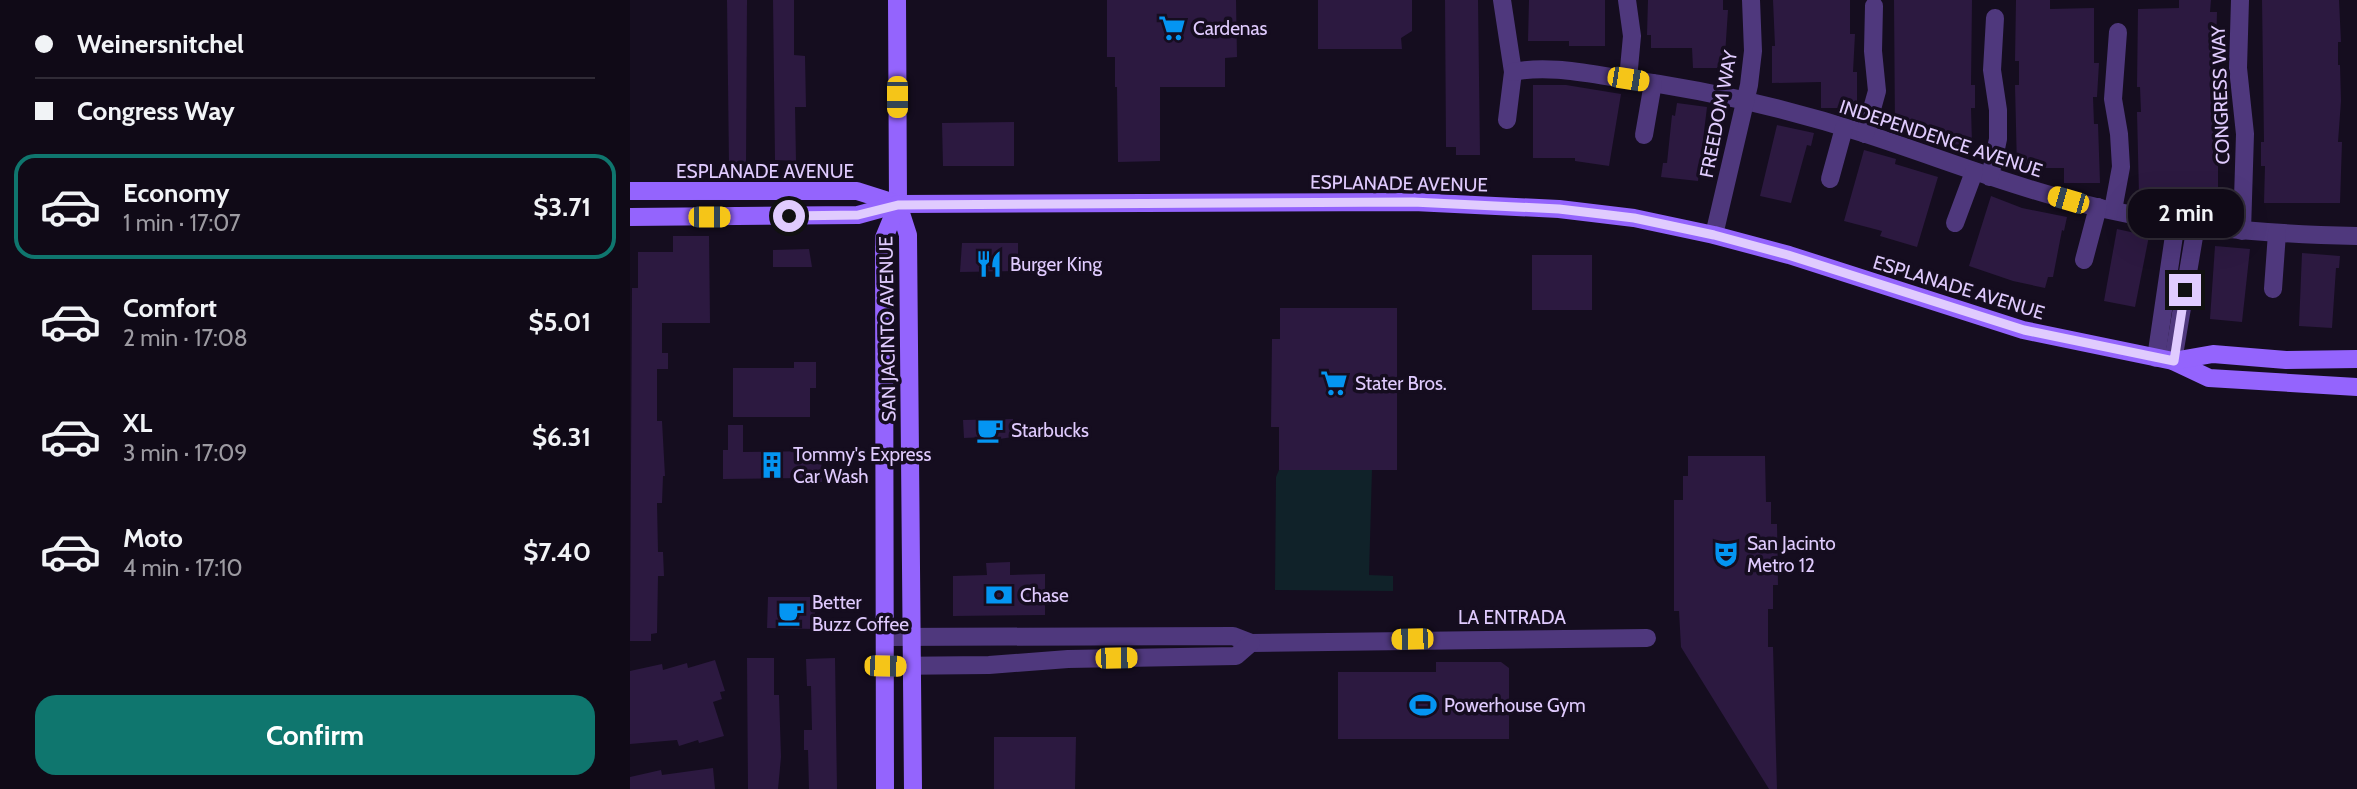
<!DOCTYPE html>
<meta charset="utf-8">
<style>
:root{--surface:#100a17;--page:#191320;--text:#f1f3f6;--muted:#9c9aa1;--line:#302b36;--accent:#0f766e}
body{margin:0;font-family:Cabin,sans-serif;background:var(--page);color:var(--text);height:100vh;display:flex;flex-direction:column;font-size:26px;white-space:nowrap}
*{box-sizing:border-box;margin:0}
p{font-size:23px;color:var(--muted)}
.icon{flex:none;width:38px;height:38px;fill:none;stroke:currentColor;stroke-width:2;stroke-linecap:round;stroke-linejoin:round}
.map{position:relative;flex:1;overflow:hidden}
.panel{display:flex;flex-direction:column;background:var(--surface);width:630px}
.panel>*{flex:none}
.hud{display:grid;align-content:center;height:154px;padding:0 35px;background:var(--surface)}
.end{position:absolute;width:32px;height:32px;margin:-16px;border:9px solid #e0cbfe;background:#111;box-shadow:0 0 0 4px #111}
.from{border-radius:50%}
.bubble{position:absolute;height:49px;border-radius:21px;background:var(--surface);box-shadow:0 7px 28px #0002,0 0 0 2px var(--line);font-size:23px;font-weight:700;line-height:49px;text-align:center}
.car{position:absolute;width:21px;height:42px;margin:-21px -10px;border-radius:9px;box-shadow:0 0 5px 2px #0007;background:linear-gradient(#f5c518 24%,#345 0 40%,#f5c518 0 76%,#345 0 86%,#f5c518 0)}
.hud b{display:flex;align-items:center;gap:24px;height:66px;font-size:26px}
.hud b+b{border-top:2px solid var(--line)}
.hud i{width:18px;height:18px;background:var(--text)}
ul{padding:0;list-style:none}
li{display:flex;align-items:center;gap:21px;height:105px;margin:0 14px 10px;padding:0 21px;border:4px solid transparent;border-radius:21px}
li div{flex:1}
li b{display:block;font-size:26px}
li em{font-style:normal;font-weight:700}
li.active{border-color:var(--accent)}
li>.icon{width:63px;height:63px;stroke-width:1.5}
.cta{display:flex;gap:14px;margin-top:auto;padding:14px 35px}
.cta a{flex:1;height:80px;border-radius:21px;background:var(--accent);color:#fff;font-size:28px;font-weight:700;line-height:80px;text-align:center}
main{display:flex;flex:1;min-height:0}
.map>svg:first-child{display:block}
</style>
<main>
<section class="panel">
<div class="hud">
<b><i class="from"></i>Weinersnitchel</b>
<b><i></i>Congress Way</b>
</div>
<ul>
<li class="active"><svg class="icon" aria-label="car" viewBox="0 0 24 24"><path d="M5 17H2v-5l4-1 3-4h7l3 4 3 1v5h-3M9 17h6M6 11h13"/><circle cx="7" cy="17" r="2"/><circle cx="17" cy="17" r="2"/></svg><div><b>Economy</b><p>1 min · 17:07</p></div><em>$3.71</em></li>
<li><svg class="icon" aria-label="car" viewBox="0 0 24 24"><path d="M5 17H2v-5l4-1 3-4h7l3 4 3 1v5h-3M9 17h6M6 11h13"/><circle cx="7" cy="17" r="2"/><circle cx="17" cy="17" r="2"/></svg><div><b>Comfort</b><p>2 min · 17:08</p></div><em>$5.01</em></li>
<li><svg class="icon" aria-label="car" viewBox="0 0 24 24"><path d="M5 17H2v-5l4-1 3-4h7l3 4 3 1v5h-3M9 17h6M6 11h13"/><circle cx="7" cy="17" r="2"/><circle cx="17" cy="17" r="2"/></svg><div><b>XL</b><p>3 min · 17:09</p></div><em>$6.31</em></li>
<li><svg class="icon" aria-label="car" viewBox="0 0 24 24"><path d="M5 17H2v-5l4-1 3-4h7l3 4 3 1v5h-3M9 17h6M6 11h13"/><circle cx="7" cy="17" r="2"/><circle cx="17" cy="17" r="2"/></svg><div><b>Moto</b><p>4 min · 17:10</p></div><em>$7.40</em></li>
</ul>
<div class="cta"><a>Confirm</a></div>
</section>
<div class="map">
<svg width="1727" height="789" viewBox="0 0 1727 789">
<rect width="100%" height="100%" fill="#150d1f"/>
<polygon fill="#102229" points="649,470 742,470 739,575 763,576 763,591 645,590 646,477"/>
<g fill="#2c1940">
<polygon points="97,0 117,0 116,165 99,165"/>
<polygon points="143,0 164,0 164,55 175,56 176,107 165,107 166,161 145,160"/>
<polygon points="477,0 606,0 607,57 595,58 595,87 530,87 530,161 488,162 487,87 485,87 485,57 477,57"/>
<polygon points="688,0 782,0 782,31 771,38 772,49 688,49"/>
<polygon points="815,0 848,0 850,155 826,155 826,147 816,147"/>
<polygon points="899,0 975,0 975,46 939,46 939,41 898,41"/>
<polygon points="1018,0 1093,0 1093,10 1098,10 1095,55 1098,55 1098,68 1063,68 1062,48 1021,48 1021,35 1017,35"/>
<polygon points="1143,0 1220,0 1220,34 1225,34 1223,72 1227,72 1227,108 1191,108 1191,82 1142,83 1142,46 1145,46"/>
<polygon points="1264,0 1342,0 1341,85 1345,85 1345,108 1341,108 1342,144 1308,145 1308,129 1265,130"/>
<polygon points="1386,0 1420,0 1420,9 1464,8 1464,63 1469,63 1467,97 1463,97 1464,124 1468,124 1470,183 1434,183 1434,168 1387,168 1385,85 1389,85 1389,61 1385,61"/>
<polygon points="1549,0 1581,0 1580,12 1587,12 1584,118 1588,118 1588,208 1554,209 1554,194 1509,195 1507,112 1511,112 1510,87 1507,87 1508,9 1549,8"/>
<polygon points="1632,0 1709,0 1711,42 1708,42 1708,65 1710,65 1711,101 1708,142 1712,142 1710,203 1634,203 1635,166 1631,166 1631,142 1634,142"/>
<polygon points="903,85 936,85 991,94 979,166 945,161 945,158 903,158"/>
<polygon points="1047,103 1077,107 1068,181 1031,177 1033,163 1037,163 1042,115 1045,116"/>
<polygon points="384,122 384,166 313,166 312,123"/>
<polygon points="1147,125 1184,133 1181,146 1177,145 1161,203 1130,196"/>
<polygon points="1234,150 1266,159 1265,164 1308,177 1287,247 1250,236 1252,231 1214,221"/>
<polygon points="1361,196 1392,208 1437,217 1434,231 1432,230 1423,277 1418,277 1415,288 1383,281 1339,266"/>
<polygon points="1487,229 1519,236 1505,307 1474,301"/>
<polygon points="43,236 79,236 80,323 32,323 32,353 38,353 38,369 27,369 27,421 32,421 35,476 33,476 32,503 27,503 28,552 33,552 34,576 28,576 27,633 21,634 21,641 0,641 2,288 8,288 8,252 43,252"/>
<polygon points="332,243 388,243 388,271 330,272"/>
<polygon points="1585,246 1620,249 1612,322 1580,319"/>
<polygon points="179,249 182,267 143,267 143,250"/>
<polygon points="1672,253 1710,256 1709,268 1706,268 1702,328 1669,326"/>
<rect x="902" y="255" width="60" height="55"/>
<polygon points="650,308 767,308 767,470 649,470 649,427 641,427 642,339 650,339"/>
<polygon points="164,362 186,362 186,388 180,388 180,417 103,417 103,368 164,368"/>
<polygon points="383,419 383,437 355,441 355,437 334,438 333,420"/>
<polygon points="98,425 113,425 113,452 191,451 192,482 173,483 173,478 93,479 93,450 98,450"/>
<polygon points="1058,456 1135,456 1136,502 1141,502 1141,524 1147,524 1148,585 1143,585 1143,609 1138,609 1138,647 1143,647 1147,789 1139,789 1051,647 1049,611 1044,611 1044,500 1053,500 1053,476 1058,476"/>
<polygon points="380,562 380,575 415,574 415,615 323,616 323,576 357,575 356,563"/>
<polygon points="138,597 185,597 185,629 137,628"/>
<polygon points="117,658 144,658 144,695 149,695 151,757 148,789 118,789"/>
<polygon points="205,658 207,789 179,789 178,750 174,750 174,730 182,730 181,686 177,686 176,659"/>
<polygon points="85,660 95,691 90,692 92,699 83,702 94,736 69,743 68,740 49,746 47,740 0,744 0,671 32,664 33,670 57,663 58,668"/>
<polygon points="806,662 871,662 879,668 879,739 708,739 708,672 806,672"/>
<polygon points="364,737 446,737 445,789 364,789"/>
<polygon points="83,768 85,789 0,789 0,777 31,770 32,775"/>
</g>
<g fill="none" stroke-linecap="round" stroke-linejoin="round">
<g stroke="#4f387d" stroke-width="18">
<polyline points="872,0 883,72 877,120"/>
<polyline points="997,0 1002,36 998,79"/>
<polyline points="1610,0 1608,68 1615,134 1612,231"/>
<path d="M883,72C917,65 954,73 988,78C1072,89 1156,108 1236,134C1304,156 1369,182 1438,200C1533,226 1630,234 1727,236"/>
<polyline points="1235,134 1247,91 1243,51 1244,6"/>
<polyline points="1014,135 1023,83"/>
<polyline points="1360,177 1368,139 1368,110 1362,70 1365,18"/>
<polyline points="1200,179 1214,128"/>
<polyline points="1483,210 1491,167 1489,134 1483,99 1488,32"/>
<polyline points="1325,223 1344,172"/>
<polyline points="1084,235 1119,85 1123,51 1121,0"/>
<polyline points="1454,260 1468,207"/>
<polyline points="1643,289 1647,233"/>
<polyline points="1526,358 1546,222"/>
<polyline points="1543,361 1566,225"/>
<polyline points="256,637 603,636 621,643 1017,638"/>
<polyline points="255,666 359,665 438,659 606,656 621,643"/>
</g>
<g stroke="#9464fd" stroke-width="18">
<polyline points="267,0 268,204 278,235 283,789"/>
<polyline points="0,191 227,191 268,204"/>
<polyline points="0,217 228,215 268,204 784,202 929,209 1004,218 1084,235 1159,255 1393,330 1543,361 1579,378 1727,387"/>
<polyline points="1543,361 1583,354 1656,360 1727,359"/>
<polyline points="255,789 254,238 268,204"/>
</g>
</g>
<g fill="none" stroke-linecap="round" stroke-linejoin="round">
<polyline stroke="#e0cbfe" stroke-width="9" points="159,216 228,215 268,205 783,202 929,209 1004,218 1084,235 1158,255 1394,330 1544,361 1555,290"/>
</g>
<defs>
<symbol id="supermarket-bare" viewBox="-9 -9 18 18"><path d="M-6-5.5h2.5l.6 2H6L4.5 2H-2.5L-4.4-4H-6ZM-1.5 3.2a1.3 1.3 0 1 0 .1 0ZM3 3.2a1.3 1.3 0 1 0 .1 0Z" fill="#0495f2" stroke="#150d1f" stroke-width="2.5" paint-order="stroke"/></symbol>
<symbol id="restaurant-bare" viewBox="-9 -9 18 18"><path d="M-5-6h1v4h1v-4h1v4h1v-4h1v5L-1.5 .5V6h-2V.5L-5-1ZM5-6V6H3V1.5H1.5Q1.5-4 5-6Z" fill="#0495f2" stroke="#150d1f" stroke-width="2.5" paint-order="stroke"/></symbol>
<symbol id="cafe-bare" viewBox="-9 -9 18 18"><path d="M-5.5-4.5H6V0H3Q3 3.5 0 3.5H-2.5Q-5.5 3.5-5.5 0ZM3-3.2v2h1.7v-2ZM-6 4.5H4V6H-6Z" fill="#0495f2" stroke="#150d1f" stroke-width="2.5" paint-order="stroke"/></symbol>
<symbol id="building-bare" viewBox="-9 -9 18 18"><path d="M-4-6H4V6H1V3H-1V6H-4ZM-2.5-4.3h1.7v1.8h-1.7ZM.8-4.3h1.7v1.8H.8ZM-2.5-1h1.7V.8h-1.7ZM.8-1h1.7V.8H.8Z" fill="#0495f2" stroke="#150d1f" stroke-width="2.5" paint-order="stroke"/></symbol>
<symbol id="theatre-bare" viewBox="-9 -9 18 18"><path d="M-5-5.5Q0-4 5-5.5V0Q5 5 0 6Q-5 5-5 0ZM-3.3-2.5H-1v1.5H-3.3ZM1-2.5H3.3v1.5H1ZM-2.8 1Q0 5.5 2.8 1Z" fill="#0495f2" stroke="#150d1f" stroke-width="2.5" paint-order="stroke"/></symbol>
<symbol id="bank-bare" viewBox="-9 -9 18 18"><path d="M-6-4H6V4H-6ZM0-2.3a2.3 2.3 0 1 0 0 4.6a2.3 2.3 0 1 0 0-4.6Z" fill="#0495f2" stroke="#150d1f" stroke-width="2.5" paint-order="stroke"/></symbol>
<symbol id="stadium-bare" viewBox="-9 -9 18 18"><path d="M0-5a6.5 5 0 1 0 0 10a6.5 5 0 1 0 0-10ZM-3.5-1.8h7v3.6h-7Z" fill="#0495f2" stroke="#150d1f" stroke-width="2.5" paint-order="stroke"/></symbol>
</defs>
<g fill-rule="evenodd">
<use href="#supermarket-bare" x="523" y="9" width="38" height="38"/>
<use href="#restaurant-bare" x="340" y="245" width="38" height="38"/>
<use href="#supermarket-bare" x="685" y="364" width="38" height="38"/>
<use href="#cafe-bare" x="341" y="411" width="38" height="38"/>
<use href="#building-bare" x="123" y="446" width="38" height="38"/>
<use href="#theatre-bare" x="1077" y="535" width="38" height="38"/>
<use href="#bank-bare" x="350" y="576" width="38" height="38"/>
<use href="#cafe-bare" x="142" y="594" width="38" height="38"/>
<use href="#stadium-bare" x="774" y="686" width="38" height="38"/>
</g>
<g text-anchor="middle" stroke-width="7" stroke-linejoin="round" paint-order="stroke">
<g font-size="19" fill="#e0cbfe" stroke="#150d1f" text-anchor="start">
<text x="563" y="35">Cardenas</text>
<text x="380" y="271">Burger King</text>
<text x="725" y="390">Stater Bros.</text>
<text x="381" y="437">Starbucks</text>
<text x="163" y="461">Tommy's Express<tspan x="163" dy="22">Car Wash</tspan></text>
<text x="1117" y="550">San Jacinto<tspan x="1117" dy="22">Metro 12</tspan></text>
<text x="390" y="602">Chase</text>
<text x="182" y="609">Better<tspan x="182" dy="22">Buzz Coffee</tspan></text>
<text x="814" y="712">Powerhouse Gym</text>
</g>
<g font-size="19" fill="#e0cbfe" stroke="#150d1f">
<text transform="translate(1590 95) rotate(-92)" y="7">CONGRESS WAY</text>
<text transform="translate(1088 114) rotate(-79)" y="7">FREEDOM WAY</text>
<text transform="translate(1311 138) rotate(18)" y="7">INDEPENDENCE AVENUE</text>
<text x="135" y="178">ESPLANADE AVENUE</text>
<text transform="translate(769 183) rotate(1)" y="7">ESPLANADE AVENUE</text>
<text transform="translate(1329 287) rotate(17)" y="7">ESPLANADE AVENUE</text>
<text transform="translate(257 329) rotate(-91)" y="7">SAN JACINTO AVENUE</text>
<text x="882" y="624">LA ENTRADA</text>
</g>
</g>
</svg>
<i class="end from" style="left:159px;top:216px"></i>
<i class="end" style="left:1555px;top:290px"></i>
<div class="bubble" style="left:1498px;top:189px;width:116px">2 min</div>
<i class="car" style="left:998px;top:79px;rotate:99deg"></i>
<i class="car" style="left:267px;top:97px;rotate:180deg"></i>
<i class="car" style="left:1438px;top:200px;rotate:286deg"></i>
<i class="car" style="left:79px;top:217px;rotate:90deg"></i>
<i class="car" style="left:782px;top:639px;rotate:269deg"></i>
<i class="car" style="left:486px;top:658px;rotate:89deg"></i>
<i class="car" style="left:255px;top:666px;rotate:91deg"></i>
</div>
</main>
